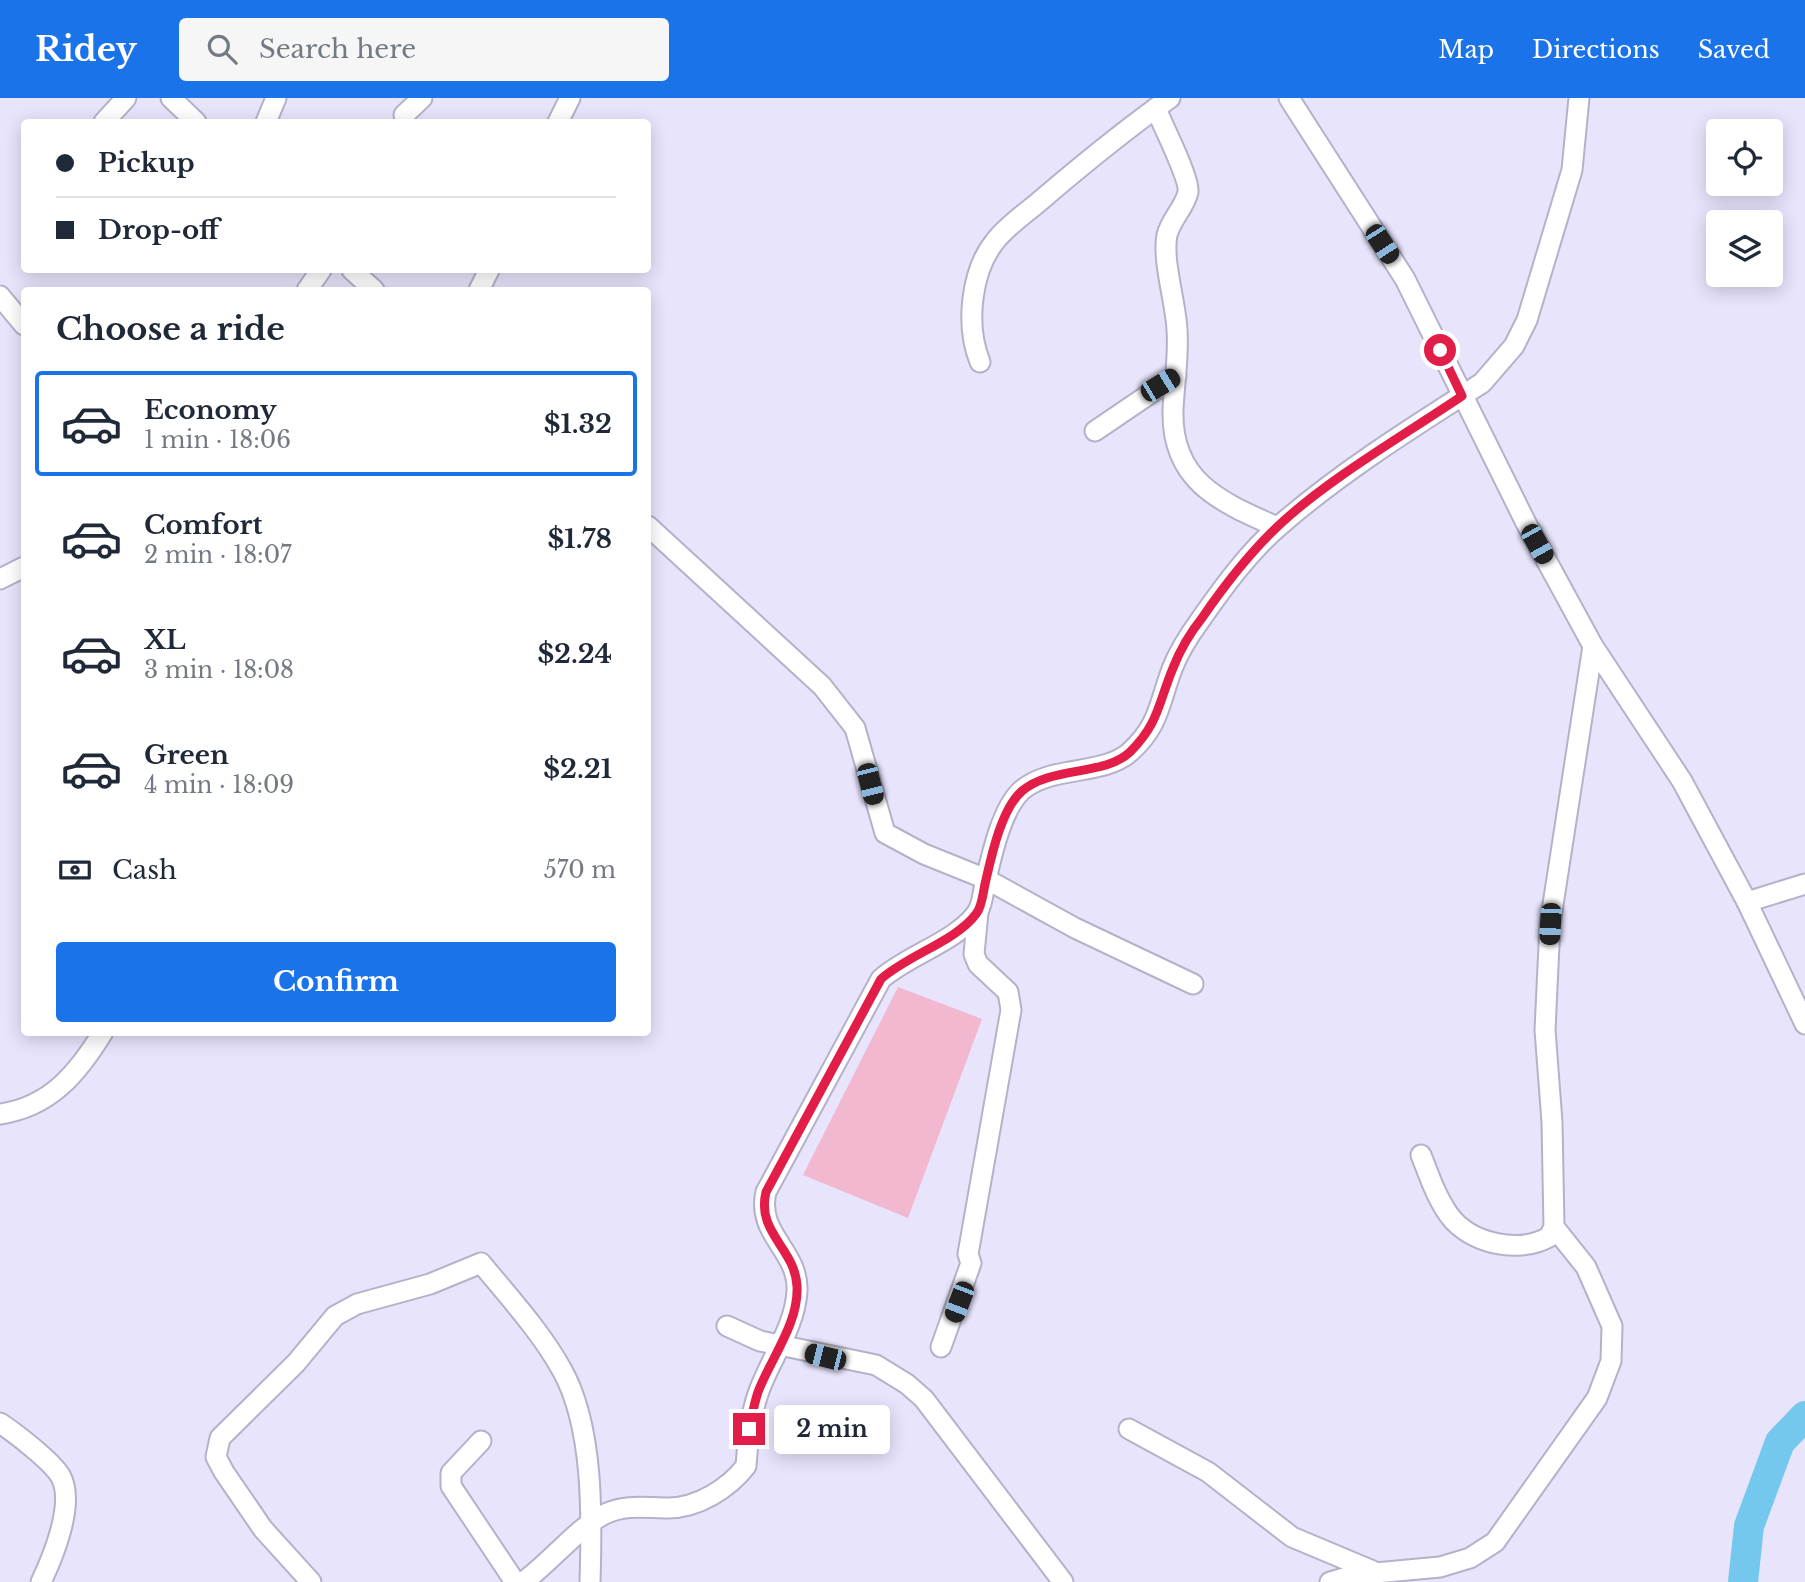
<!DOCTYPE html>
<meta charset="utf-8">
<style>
:root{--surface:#fff;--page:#f6f6f7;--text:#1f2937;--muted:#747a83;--line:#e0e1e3;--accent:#1a73e8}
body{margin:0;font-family:"Libre Baskerville",serif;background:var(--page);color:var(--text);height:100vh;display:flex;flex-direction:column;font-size:26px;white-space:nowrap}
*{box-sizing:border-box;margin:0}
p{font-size:23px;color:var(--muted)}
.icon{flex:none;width:38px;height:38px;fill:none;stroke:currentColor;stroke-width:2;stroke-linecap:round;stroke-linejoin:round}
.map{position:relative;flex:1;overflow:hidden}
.drawer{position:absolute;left:21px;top:189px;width:630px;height:749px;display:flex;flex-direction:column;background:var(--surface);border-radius:7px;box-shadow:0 4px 18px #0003}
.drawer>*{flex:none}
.banner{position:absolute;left:21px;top:21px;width:630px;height:154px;border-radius:7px;box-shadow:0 4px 18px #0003;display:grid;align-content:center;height:154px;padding:0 35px;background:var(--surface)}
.tools{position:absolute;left:1706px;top:21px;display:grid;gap:14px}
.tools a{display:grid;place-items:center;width:77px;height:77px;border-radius:7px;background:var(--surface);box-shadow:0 4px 18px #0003;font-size:35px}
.end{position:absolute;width:32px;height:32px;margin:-16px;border:9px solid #e11d48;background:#fff;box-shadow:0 0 0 4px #fff}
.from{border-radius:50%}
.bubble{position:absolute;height:49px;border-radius:7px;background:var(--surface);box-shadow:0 4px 18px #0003;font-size:23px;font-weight:700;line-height:49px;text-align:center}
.car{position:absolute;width:21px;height:42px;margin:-21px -10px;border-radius:9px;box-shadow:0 0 5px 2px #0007;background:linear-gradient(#222 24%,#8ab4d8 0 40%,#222 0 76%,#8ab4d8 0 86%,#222 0)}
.banner b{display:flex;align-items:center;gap:24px;height:66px;font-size:26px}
.banner b+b{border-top:2px solid var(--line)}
.banner i{width:18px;height:18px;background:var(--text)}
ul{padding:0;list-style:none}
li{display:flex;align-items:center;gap:21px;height:105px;margin:0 14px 10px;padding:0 21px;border:4px solid transparent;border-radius:7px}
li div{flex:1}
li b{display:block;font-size:26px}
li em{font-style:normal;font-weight:700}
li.on{border-color:var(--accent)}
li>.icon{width:63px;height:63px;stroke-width:1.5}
h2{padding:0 35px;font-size:32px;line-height:84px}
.pay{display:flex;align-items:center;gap:18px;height:77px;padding:0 35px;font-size:26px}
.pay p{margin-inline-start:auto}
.action{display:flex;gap:14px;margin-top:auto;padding:14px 35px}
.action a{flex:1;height:80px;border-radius:7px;background:var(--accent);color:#fff;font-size:28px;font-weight:700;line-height:80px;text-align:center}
header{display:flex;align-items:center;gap:42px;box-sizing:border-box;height:98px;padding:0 35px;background:var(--accent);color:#fff}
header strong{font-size:33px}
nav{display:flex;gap:38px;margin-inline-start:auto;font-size:24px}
.search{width:490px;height:63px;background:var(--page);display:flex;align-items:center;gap:18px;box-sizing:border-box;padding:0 24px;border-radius:7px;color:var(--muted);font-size:26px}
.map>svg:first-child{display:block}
</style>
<header>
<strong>Ridey</strong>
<div class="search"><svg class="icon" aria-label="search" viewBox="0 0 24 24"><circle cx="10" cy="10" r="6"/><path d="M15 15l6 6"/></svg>Search here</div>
<nav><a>Map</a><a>Directions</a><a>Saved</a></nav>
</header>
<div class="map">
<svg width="1805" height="1484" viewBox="0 0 1805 1484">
<rect width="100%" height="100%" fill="#e7e4fc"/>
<polygon fill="#f1b8cf" points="898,889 982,921 908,1120 803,1077"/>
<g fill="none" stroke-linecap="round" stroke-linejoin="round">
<polyline stroke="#75c8ed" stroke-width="30" points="1743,1484 1749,1428 1780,1344 1805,1318"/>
<defs>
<g id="minor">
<polyline points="171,0 196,24"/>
<polyline points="1289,0 1405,181 1526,425 1593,548 1682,683 1747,804 1805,926"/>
<path d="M1156,10C1162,27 1190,80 1188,94C1185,109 1171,121 1167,137C1162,163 1176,205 1177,232C1179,259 1174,286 1173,312C1171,384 1221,404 1277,429"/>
<polyline points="404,17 422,0"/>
<polyline points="104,24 126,0"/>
<polyline points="266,24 276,0"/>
<polyline points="558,24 570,0"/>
<polyline points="352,172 374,192"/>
<polyline points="307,192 321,172"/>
<polyline points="479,192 489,172"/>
<polyline points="0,198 24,227"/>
<path d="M980,264C965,227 971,172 996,142C1008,127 1026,115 1040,103C1082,67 1125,32 1170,0"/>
<polyline points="1095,333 1176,278"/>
<polyline points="648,428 822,588 855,630 885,735 924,756 986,781 1075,830 1193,886"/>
<polyline points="0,481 24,469"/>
<polyline points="1747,804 1805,786"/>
<path d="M0,1016C50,1009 78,975 103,934"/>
<path d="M1421,1057C1429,1077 1436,1099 1449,1117C1470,1146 1519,1156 1549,1139L1554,1129L1552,1024L1545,932L1550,826L1593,548"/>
<polyline points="727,1228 760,1243 876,1267 907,1286 924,1301 1063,1484"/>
<polyline points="941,1249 971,1165 968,1156 1011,912 1008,894 978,866 974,856 978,814"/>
<path d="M0,1325C15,1335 53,1364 61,1379C75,1406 53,1459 41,1484"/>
<polyline points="1129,1331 1208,1374 1292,1439 1373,1473"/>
<polyline points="481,1343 451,1375 451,1388 515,1484"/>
<path d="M311,1484L263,1431L224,1374L216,1359L220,1340L296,1265L335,1218L357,1206L430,1186L481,1165C509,1199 541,1234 562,1272C594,1329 592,1420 590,1484"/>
<path d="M523,1484C550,1465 578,1429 605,1416C626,1406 646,1410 668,1410C698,1410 729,1390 746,1368C748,1342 750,1318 759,1293C771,1260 795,1229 797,1193C799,1153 756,1136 766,1094L881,881C908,857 955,844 976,816C982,809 983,795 985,786C991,760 1001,712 1021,693C1050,667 1103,678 1130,654C1159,628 1159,606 1172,571C1179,553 1190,536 1201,521C1224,488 1249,454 1279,428C1341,374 1413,329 1482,285L1514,248L1527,222L1572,72L1579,0"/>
<polyline points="1330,1484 1354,1477 1440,1469 1470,1460 1495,1444 1597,1300 1611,1263 1612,1228 1586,1169 1554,1129"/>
</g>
</defs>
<use href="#minor" stroke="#b4b2c8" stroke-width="23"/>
<use href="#minor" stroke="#fff" stroke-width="19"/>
</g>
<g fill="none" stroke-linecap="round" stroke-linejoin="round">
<path stroke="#e11d48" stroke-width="9" d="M749,1331C752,1318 754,1306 758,1294C771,1260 799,1225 797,1188C795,1150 756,1135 766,1094L881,881C908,857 956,843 976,816C982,809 983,795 985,786C991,760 1001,711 1022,693C1051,668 1105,678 1130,654C1159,625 1158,606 1173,570C1180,552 1190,535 1202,520C1224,488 1248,457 1276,430C1326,382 1403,338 1462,298L1440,252"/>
</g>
</svg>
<div class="tools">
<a><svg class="icon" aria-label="locate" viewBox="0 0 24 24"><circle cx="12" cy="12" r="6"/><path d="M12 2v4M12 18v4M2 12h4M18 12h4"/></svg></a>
<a><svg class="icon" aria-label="layers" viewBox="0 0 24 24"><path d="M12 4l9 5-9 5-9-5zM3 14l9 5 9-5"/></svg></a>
</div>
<i class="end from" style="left:1440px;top:252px"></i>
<i class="end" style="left:749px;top:1331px"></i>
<div class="bubble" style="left:774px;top:1307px;width:116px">2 min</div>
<i class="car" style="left:1382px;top:146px;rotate:147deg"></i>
<i class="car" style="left:1160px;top:287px;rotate:59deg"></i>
<i class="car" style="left:1537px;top:446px;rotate:151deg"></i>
<i class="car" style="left:870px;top:686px;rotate:166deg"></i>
<i class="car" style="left:1550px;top:826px;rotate:183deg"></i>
<i class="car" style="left:959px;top:1204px;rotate:201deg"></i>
<i class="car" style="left:825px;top:1259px;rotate:284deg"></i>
<div class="banner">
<b><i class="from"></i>Pickup</b>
<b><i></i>Drop-off</b>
</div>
<section class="drawer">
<h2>Choose a ride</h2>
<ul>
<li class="on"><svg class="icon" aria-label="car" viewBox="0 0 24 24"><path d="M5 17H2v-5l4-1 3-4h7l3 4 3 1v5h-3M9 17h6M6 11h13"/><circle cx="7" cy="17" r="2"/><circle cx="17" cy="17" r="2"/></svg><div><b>Economy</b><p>1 min · 18:06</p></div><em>$1.32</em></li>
<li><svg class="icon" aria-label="car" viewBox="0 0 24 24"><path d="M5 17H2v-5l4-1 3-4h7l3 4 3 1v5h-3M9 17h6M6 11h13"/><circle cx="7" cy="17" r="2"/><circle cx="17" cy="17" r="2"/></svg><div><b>Comfort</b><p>2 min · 18:07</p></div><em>$1.78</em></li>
<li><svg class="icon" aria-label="car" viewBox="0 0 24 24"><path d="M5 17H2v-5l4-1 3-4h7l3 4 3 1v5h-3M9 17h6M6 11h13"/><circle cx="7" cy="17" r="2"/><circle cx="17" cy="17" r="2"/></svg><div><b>XL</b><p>3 min · 18:08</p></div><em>$2.24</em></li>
<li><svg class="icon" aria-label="car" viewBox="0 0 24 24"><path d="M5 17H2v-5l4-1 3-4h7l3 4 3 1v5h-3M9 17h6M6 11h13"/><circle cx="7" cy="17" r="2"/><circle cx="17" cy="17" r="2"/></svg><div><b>Green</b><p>4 min · 18:09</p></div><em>$2.21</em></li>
</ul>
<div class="pay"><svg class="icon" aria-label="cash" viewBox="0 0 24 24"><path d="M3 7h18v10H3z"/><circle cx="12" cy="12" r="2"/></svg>Cash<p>570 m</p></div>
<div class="action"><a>Confirm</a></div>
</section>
</div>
